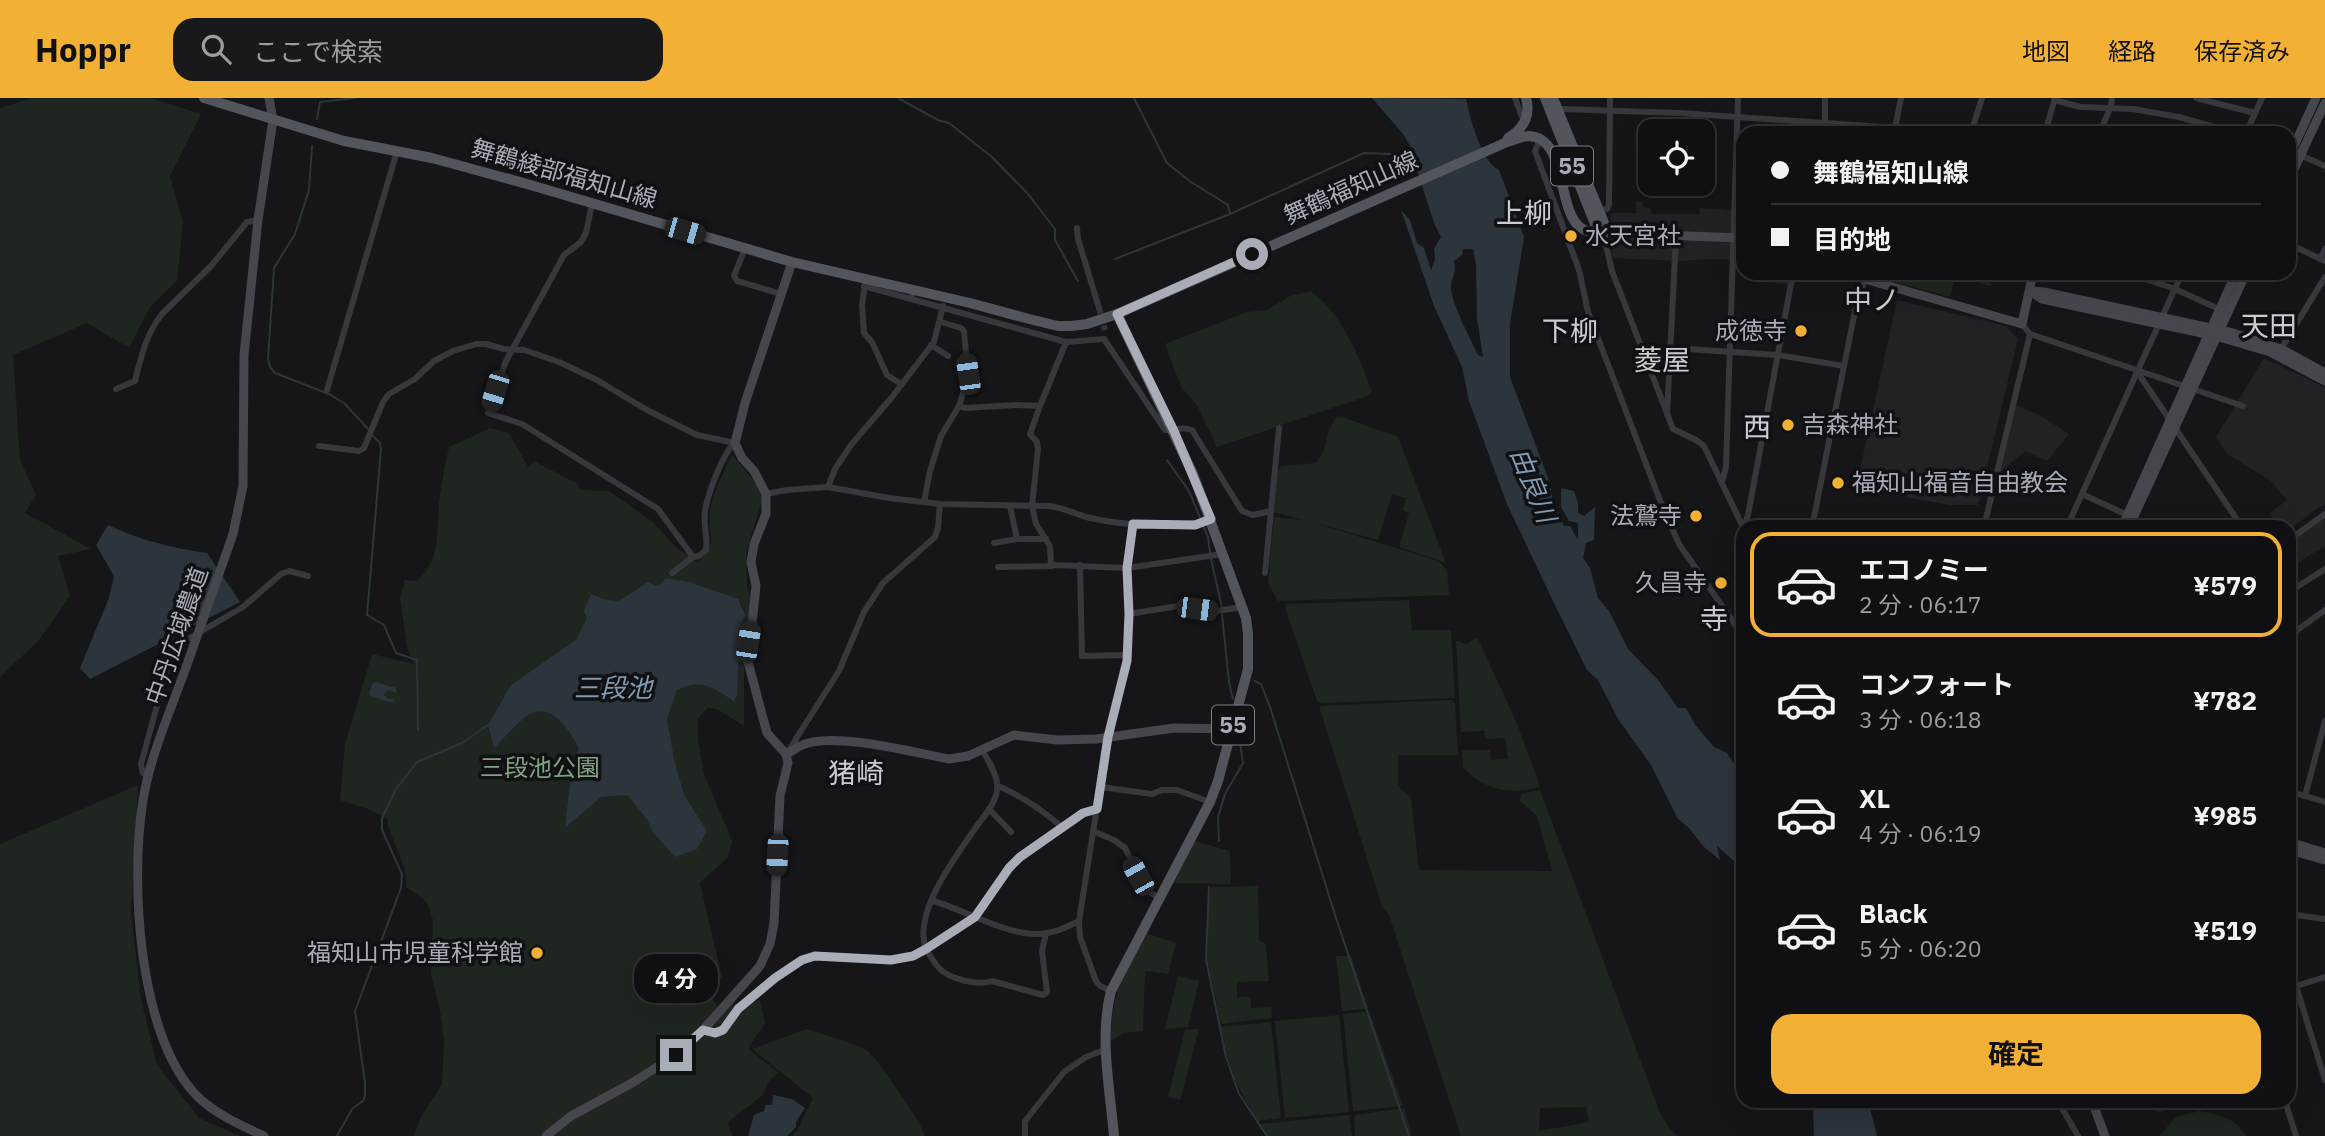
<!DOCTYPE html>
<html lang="ja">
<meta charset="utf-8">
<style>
:root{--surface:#101012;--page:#19191b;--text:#f1f3f6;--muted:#9c9d9f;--line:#303032;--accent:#f2b134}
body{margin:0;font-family:"IBM Plex Sans","Noto Sans JP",sans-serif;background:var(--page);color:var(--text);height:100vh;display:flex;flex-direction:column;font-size:26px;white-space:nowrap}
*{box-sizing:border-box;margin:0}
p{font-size:23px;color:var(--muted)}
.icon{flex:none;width:38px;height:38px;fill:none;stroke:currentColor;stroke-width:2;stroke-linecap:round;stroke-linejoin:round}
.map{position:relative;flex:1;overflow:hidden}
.drawer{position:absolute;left:1736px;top:422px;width:560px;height:588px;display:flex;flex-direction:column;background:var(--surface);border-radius:21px;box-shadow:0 7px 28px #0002,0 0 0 2px var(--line)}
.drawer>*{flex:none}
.guide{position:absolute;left:1736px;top:28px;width:560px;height:154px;border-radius:21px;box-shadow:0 7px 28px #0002,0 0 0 2px var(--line);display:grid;align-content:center;height:154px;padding:0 35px;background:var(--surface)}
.tools{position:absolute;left:1638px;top:21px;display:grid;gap:14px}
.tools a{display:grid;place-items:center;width:77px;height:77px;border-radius:14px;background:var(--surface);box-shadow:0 7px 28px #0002,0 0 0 2px var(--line);font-size:35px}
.end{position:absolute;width:32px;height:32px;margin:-16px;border:9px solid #a8adb8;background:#111;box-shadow:0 0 0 4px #111}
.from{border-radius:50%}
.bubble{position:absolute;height:49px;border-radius:21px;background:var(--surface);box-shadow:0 7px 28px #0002,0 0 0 2px var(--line);font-size:23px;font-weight:700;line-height:49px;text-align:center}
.car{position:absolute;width:21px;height:42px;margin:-21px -10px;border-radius:9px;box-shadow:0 0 5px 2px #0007;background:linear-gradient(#222 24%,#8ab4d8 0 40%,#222 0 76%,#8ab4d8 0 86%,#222 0)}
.guide b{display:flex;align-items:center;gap:24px;height:66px;font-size:26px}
.guide b+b{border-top:2px solid var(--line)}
.guide i{width:18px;height:18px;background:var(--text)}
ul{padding:12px 0 0;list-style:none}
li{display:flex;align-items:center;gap:21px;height:105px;margin:0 14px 10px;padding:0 21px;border:4px solid transparent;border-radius:21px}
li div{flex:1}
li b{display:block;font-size:26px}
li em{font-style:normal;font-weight:700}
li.selected{border-color:var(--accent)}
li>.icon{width:63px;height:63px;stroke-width:1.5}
.action{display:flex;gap:14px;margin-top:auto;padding:14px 35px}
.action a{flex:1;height:80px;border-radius:21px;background:var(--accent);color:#111;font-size:28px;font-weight:700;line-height:80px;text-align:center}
header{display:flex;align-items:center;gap:42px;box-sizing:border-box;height:98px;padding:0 35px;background:var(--accent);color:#111}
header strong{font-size:33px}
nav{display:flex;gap:38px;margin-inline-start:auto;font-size:24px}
.search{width:490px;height:63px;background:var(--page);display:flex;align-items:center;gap:18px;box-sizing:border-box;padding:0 24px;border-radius:21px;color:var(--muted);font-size:26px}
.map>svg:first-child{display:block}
</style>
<header>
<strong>Hoppr</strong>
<div class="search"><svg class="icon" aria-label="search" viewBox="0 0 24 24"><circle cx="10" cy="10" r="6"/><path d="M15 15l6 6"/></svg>ここで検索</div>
<nav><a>地図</a><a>経路</a><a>保存済み</a></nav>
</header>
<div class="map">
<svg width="2325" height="1038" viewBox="0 0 2325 1038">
<rect width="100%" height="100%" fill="#161618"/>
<g fill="#222225">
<polygon points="1636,104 1643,104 1643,109 1650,110 1651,116 1699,116 1700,110 1743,113 1743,162 1712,161 1679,163 1613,160 1610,145 1611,115 1636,115"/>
<polygon points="1762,175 1791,175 1789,187 1762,183"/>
<polygon points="1897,202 2006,228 2018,241 1978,407 1950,407 1856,390"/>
<polygon points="2264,260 2325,289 2325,407 2319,409 2289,432 2289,429 2279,429 2270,415 2287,402 2271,383 2227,356 2216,339"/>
<polygon points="2014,306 2043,319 2069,336 2047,363 2025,353 1999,375"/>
<polygon points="2325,416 2325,448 2295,466 2289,458 2289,441"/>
</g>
<g fill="#1e261f" fill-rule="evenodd">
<polygon points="32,0 150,0 201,16 170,78 183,124 177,183 150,209 129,250 87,225 13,257 20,362 36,397 25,415 91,451 58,458 70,498 38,543 0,579 0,10"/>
<polygon points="1888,175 1956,175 1950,199 1886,182"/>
<polygon points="1980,175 1994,175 1991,188 1972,183 1974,177 1979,178"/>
<path d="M1311,193C1342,216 1359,258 1372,294L1368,298L1217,349L1197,307L1181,289L1165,246L1247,214L1267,212L1290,198Z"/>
<path d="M1342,319L1398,339L1446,465L1399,449L1409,415L1403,412L1406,400L1392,396L1378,442L1274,414L1278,372L1281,368L1316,365C1330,348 1324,334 1336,320Z"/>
<path d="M490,330L509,335L529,370L534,363L578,386L581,392L609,393L653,424L676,449L698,465C721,440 706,442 710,414C713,394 723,375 732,357L754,383L763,400L746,454L747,487L751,503L744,544V628L717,611L707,610L698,620V642L704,676L732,743L728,759L700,785L722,880L703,889L718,908L760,902L765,925L748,951L779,975L769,983L762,998L728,1024L732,1038H414L420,1021L442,986L444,943L440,912L431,876L433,822L427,804L406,789C409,766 390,744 387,721L368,711L340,702L345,646L372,556L414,566L407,549L400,499L405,482L417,483C442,461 436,434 439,405C441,386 445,368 449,349Z"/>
<polygon points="1274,419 1305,422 1438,463 1447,472 1449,497 1278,503 1268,485"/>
<polygon points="1409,502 1412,532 1451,532 1455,600 1322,605 1317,603 1285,509 1286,506"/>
<path d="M1477,539L1516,623L1540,688C1511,698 1484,692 1463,669L1462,652H1490L1491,662L1508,661L1505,640L1485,641L1484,633L1461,634L1456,543L1467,546Z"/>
<path d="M1452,602L1455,605L1458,657H1398V688L1411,699L1419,772L1552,773L1537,718L1520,703L1521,696L1540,692L1660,1015L1669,1030L1678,1038H1461L1389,817L1382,808L1319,608ZM1586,1009L1589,1024L1539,1033L1540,1010Z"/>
<polygon points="138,687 131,815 141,901 157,967 199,1020 240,1038 0,1038 0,746"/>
<polygon points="1193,740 1198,744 1230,753 1231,786 1170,785"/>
<polygon points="1258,788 1259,842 1266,847 1269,883 1237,884 1237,899 1250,899 1251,910 1271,909 1272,920 1221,926 1207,860 1208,802 1211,789"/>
<path d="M1145,835L1176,845L1168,876L1145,873L1143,933L1124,935L1111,943C1111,897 1124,874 1145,835Z"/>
<polygon points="1336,858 1351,858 1368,910 1365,911 1342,913"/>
<polygon points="1178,878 1199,883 1188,929 1165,931"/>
<polygon points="1369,913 1403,1008 1353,1013 1343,916"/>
<polygon points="1339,917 1349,1014 1285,1020 1275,923"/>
<path d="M1271,924L1281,1020L1258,1023C1235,988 1229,970 1221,929Z"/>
<path d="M807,931C820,936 859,946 868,953C878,962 923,1026 925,1038H792L797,1033L813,1000L752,951Z"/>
<polygon points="1199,931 1180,1002 1168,999 1185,932"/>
<polygon points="2152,1003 2198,1003 2157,1015"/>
<polygon points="1404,1010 1412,1038 1355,1038 1354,1017"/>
<path d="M2199,1013C2218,1016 2236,1020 2246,1038H2159L2176,1019Z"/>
<polygon points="1349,1017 1352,1038 1267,1038 1260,1026"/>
</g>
<g fill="#2c353c" fill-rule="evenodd">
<path d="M1372,0L1466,1C1470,20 1481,63 1499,72L1524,139L1510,226V279L1550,385L1552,399L1564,428H1570L1578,442V425L1569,423L1561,409V390L1574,393L1578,405V415L1584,418L1595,409L1594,442L1586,445L1583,460L1590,470L1598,500L1609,513L1628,551L1658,582L1678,610H1686L1696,628L1714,649L1727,655L1743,680V771L1717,748L1720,762L1704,749L1689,730L1678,721L1651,667L1618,621L1598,582L1587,572L1553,503L1507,406L1469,303L1462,269L1434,208L1401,112L1410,122L1417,145L1424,150L1431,172L1435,161L1434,151L1441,139L1434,125L1417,72L1421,66L1403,36ZM1463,151H1473L1476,166L1477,221L1483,259L1478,257C1471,242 1451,205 1451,189C1451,178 1457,178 1454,163L1462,157Z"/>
<path d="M108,427C140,442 172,450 207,455L240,504L90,581L80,570L109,500L114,478L96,447Z"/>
<path d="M665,480L689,484L738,501L745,517L739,533L737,597L734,603C712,590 703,580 677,592L667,621L674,661L684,697L707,733L697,751L675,759L653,734L648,723L628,697L601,699L565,730L572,668L579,650C570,634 553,604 530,616C520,621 504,641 494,650L488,627L511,587L576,542L587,520L584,513L591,496L603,501L618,504L648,484L657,488L663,485Z"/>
<polygon points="376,584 396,590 396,595 390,592 386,593 384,597 388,601 395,601 394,603 392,605 371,598 369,596 372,586"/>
<polygon points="773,997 792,1001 805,1010 796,1024 796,1029 787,1038 748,1038 754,1017 764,1013 766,1007 772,1007"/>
<polygon points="1807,1003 1868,1003 1877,1038 1814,1038 1813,1012"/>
</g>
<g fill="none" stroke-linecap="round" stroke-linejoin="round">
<g stroke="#2c353c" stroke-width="2">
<polyline points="898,0 938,22 949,25 992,59 1028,96 1055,131 1055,142 1078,183"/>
<polyline points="1134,0 1167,65 1191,84 1228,107 1230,115"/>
<polyline points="317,21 320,4 355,0"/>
<polyline points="312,48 309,92 295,136 274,170 268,261 270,269 275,275 329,296 344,305 369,332"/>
<polyline points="1115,161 1230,116 1364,55 1417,57"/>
<polyline points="372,337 380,345 381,351 367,517 384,527 396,555 417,562 418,632"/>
<polyline points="1167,362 1189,393 1201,422"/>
<polyline points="1203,427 1208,439 1210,455"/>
<polyline points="1211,461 1222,510"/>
<polyline points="1222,516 1229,584 1233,601"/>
<polyline points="1255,583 1261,586 1270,609 1336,820 1409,1038"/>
<polyline points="1219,743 1218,719 1225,696 1243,665 1238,631"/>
<polyline points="1209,789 1206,861 1226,959 1239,996 1267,1038"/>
<polyline points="337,1038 352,1011 363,1003 365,998 365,985 355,913 401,790 402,776 382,732 382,720 396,691 417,664 462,645 488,627"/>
</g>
<polyline stroke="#333438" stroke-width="6" stroke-dasharray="6 3" stroke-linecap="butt" points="1099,210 1105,232"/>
<g stroke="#37383d" stroke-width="6">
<polyline points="1515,0 1522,19"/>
<polyline points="2196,0 2255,15"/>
<polyline points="2054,2 2081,9 2133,11 2179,19 2235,35"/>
<polyline points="1556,13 1562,11 1680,15 1969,35"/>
<polyline points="1822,35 1825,22 1825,0"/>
<polyline points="1894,35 1901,0"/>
<polyline points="1971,35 1982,0"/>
<polyline points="2045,35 2055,0"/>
<path d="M2101,35C2103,22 2112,12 2112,0"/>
<polyline points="2246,35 2262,0"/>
<polyline points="1540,42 1535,53 1579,172 1588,214 1661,405 1679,446 1743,538"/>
<polyline points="2289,47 2300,57 2325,68"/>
<polyline points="592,106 586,135 581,144 564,157 506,263 488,315 522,326 658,411 693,459"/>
<polyline points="1599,113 1607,111 1609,107 1610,0"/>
<polyline points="1077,130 1078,141 1099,210"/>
<polyline points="1603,135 1612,173 1673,331 1696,342 1704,348 1743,429"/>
<polyline points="2289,146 2325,163"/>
<polyline points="745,150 734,178 737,183 781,196"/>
<polyline points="2320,161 2325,151"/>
<polyline points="2128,175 2175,191 2219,211"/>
<polyline points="866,180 862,207 864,235 872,244 887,277 901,286"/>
<polyline points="864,188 911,201"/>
<path d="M913,191L911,201L1066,244L1104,241L1165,332C1175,333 1182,328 1192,332L1242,413L1253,417L1271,413"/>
<polyline points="2022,226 2030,236 2243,308"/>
<polyline points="931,247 948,258"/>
<polyline points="1672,250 1778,257 1844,268"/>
<polyline points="2281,251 2325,179"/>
<polyline points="2138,275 2242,429"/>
<path d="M116,291L135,283C141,259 146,236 162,216L211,168L247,124L258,122"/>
<polyline points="327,292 397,53"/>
<polyline points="959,308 965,310 1016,307 1040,308"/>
<polyline points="1667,316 1676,139"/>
<polyline points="319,348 359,353 364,350 383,304 389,296 415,281 434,263 453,253 476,246 486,246 504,251 524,252 559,264 597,282 647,312 697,337 735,345"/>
<polyline points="1722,384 1726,369 1738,0"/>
<path d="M828,389L889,400L940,406L1050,408C1063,410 1074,415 1086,419C1118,427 1179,432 1210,421"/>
<polyline points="766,396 787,392 828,389 835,371 851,347 892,299 934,244 943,208"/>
<polyline points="2082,396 2123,415 2143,429"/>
<polyline points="924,404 930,373 941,338 959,308 966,286 968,276 964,233 961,230 941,224"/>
<polyline points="1010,408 1017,441 1046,441"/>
<polyline points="1744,429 1748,417 1793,175"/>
<polyline points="1812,429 1855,213 1866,178"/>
<polyline points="1984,429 2030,236"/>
<polyline points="2067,429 2182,175"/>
<polyline points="2289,442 2325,416"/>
<polyline points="994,445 1017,441"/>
<polyline points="1080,467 1082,558 1127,557"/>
<polyline points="1051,468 1050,448 1036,426 1032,408 1038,351 1037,344 1030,336 1040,308 1066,244"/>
<polyline points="998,469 1051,468 1054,467 1127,470 1223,456"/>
<path d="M672,475L693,459L699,458L706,452C708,439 703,426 705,414C707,398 723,354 735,345"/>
<polyline points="1265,475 1279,330"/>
<polyline points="2289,494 2325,471"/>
<polyline points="1129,516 1178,508 1217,513 1242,509"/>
<polyline points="2289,538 2325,512"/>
<path d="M982,652C988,662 996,674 997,686C999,700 987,715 979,725C958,755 912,814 926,851L975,819L1009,770L1020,759L1083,715L1097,711"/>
<polyline points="787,655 839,573 864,514 883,485 935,439 938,430 940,406"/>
<polyline points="149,678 143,675 141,666 172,553 176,548 243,509 281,476 289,473 308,478"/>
<path d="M998,688C1022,698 1042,712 1062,729"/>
<polyline points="1101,689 1152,696 1162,692 1177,692 1210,704"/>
<polyline points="2289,693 2305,698 2325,623"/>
<polyline points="2305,698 2325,704"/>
<polyline points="989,711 1011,734"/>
<polyline points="1093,733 1114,742 1125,750 1146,792 1159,800"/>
<path d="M933,803C963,811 1006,837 1037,836C1052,836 1065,830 1079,823"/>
<polyline points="2289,816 2325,821"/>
<polyline points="2289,865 2325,982"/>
<polyline points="2289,890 2325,879"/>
<polyline points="1111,893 1100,888 1096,883 1080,839 1079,823 1108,639 1127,563 1129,516 1127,470 1133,426"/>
<path d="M703,932L715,935L723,932L738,911L775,880L802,862L815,858L892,862L913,858L926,851C930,857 934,865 939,870C949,881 978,888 992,883L1043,897L1047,894L1042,853L1046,835"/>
<polyline points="2058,1003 2078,1038"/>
<polyline points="2285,1003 2296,1038"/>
<polyline points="1025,1038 1025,1023 1064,974 1086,959 1107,951"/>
</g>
<g stroke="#45474d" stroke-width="9">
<polyline points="2289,59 2316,0"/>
<polyline points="2289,82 2325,5"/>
<polyline points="1603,135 1743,140"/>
<polyline points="1868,175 1868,182 2022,226 2033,175"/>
<polyline points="2030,193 2042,201 2216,238 2270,254 2325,283"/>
<polyline points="2031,193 2044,194 2233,235 2281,251 2325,275"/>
<polyline points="2122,429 2236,175"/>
<polyline points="2129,429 2246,175"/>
<polyline points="233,436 243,388 244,257 258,122 273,22 269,0"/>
<path d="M189,561C173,607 151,654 143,702C130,783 138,936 196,997C215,1016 240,1027 264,1038"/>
<path d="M786,656C791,654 796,650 800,648C830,632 916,655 949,661L968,658L1014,637L1057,642L1096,641L1174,630L1232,631"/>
<polyline points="2289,744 2325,755"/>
<polyline points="2289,752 2325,762"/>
<polyline points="2092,1003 2105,1038"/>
<polyline points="546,1038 571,1018 632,985 676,957 703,932 760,868 770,846 774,825 780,698 788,665 786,656 767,635 748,564 756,488 751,464 754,446 766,416 766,396 754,373 742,360 735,345 745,305 792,164"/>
</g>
<g stroke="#53555c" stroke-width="10">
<path d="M204,0L344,43L432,60L527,86L792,164L970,205L1033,222L1058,228H1071L1087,226L1117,216L1507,44C1514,42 1522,38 1529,38C1568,40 1556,112 1581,130C1588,135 1595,135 1603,135"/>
<polyline points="1545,0 1595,126 1603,135"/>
<polyline points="1553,0 1604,125 1603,135"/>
<path d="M1508,40C1523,31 1531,18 1526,0"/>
<path d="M1114,1038C1110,991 1099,939 1111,893L1210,704L1218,683L1248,571V536L1246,520L1193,376L1117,216"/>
</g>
<polyline stroke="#45474d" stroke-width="9" points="189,561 233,436"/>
</g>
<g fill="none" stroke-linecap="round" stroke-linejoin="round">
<polyline stroke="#a8adb8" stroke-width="9" points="676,957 703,932 715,935 723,932 738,911 775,880 802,862 815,858 891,862 913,858 926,851 975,819 1009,770 1020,759 1083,715 1097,711 1108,639 1127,563 1129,516 1127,470 1133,426 1195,427 1211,421 1174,333 1117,216 1252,156"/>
</g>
<g fill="#f2b134" stroke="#111113" stroke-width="2.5">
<circle cx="1571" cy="138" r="7"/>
<circle cx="1801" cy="233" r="7"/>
<circle cx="1788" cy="327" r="7"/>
<circle cx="1838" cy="385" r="7"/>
<circle cx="1696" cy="418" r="7"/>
<circle cx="1721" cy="485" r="7"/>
<circle cx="537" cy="855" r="7"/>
</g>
<g text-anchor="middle" stroke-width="7" stroke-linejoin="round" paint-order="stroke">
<g fill="#111113" stroke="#7b7e86" stroke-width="2">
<rect x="1551" y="48.5" width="42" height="39" rx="5"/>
<rect x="1212" y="607.5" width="42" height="39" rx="5"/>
</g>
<g font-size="23" font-weight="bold" fill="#a8adb8">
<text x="1572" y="76">55</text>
<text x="1233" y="635">55</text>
</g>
<g font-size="24" fill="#a8adb8" stroke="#111113">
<text transform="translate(564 76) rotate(16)" y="8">舞鶴綾部福知山線</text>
<text transform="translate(1351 90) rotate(-24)" y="8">舞鶴福知山線</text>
<text transform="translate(177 538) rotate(-71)" y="8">中丹広域農道</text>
</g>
<g font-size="24" fill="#a8adb8" stroke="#111113" text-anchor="end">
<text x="1585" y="146" text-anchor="start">水天宮社</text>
<text x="1787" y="241">成徳寺</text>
<text x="1802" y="335" text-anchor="start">吉森神社</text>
<text x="1852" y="393" text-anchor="start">福知山福音自由教会</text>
<text x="1682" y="426">法鷲寺</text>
<text x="1707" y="493">久昌寺</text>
<text x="523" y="863">福知山市児童科学館</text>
</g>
<g font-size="24" fill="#7fa381" stroke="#111113">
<text x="540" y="678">三段池公園</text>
</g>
<g font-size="26" font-style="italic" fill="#7f9bb3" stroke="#111113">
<text transform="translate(1533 387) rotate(68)" y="9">由良川</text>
<text x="613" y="599">三段池</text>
</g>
<g font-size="28" fill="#c9ccd4" stroke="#111113">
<text x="1524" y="125">上柳</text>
<text x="1872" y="212">中ノ</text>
<text x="2269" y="238">天田</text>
<text x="1570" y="243">下柳</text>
<text x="1662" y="272">菱屋</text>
<text x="1757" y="339">西</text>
<text x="1714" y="531">寺</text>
<text x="856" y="685">猪崎</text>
</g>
</g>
</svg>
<div class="tools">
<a><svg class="icon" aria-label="locate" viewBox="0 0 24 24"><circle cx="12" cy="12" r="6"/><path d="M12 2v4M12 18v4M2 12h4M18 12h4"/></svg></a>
</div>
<i class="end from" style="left:1252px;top:156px"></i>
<i class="end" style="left:676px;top:957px"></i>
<div class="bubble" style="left:634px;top:856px;width:84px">4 分</div>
<i class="car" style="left:685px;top:133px;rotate:106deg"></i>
<i class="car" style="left:968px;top:276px;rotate:352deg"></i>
<i class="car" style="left:495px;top:293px;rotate:197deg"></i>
<i class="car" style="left:1197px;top:511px;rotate:97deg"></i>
<i class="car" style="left:748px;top:544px;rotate:9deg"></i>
<i class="car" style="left:777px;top:757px;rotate:183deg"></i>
<i class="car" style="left:1138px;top:778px;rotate:331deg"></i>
<div class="guide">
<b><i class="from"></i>舞鶴福知山線</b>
<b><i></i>目的地</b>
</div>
<section class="drawer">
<ul>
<li class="selected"><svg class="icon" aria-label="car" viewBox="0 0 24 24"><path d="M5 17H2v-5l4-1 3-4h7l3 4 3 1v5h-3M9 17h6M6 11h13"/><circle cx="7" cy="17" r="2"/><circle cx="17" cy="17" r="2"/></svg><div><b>エコノミー</b><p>2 分 · 06:17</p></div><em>¥579</em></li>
<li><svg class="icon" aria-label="car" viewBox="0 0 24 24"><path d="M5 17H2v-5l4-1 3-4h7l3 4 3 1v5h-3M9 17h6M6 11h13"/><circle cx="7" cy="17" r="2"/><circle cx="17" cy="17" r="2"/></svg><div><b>コンフォート</b><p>3 分 · 06:18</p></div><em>¥782</em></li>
<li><svg class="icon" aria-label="car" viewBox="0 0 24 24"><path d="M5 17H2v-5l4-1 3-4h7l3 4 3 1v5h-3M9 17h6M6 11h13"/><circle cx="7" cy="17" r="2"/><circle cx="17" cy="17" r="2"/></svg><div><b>XL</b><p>4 分 · 06:19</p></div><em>¥985</em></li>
<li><svg class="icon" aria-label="car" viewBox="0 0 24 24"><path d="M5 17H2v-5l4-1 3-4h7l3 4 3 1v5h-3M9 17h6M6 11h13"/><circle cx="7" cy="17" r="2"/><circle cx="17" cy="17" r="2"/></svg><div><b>Black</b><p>5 分 · 06:20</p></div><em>¥519</em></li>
</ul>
<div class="action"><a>確定</a></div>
</section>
</div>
